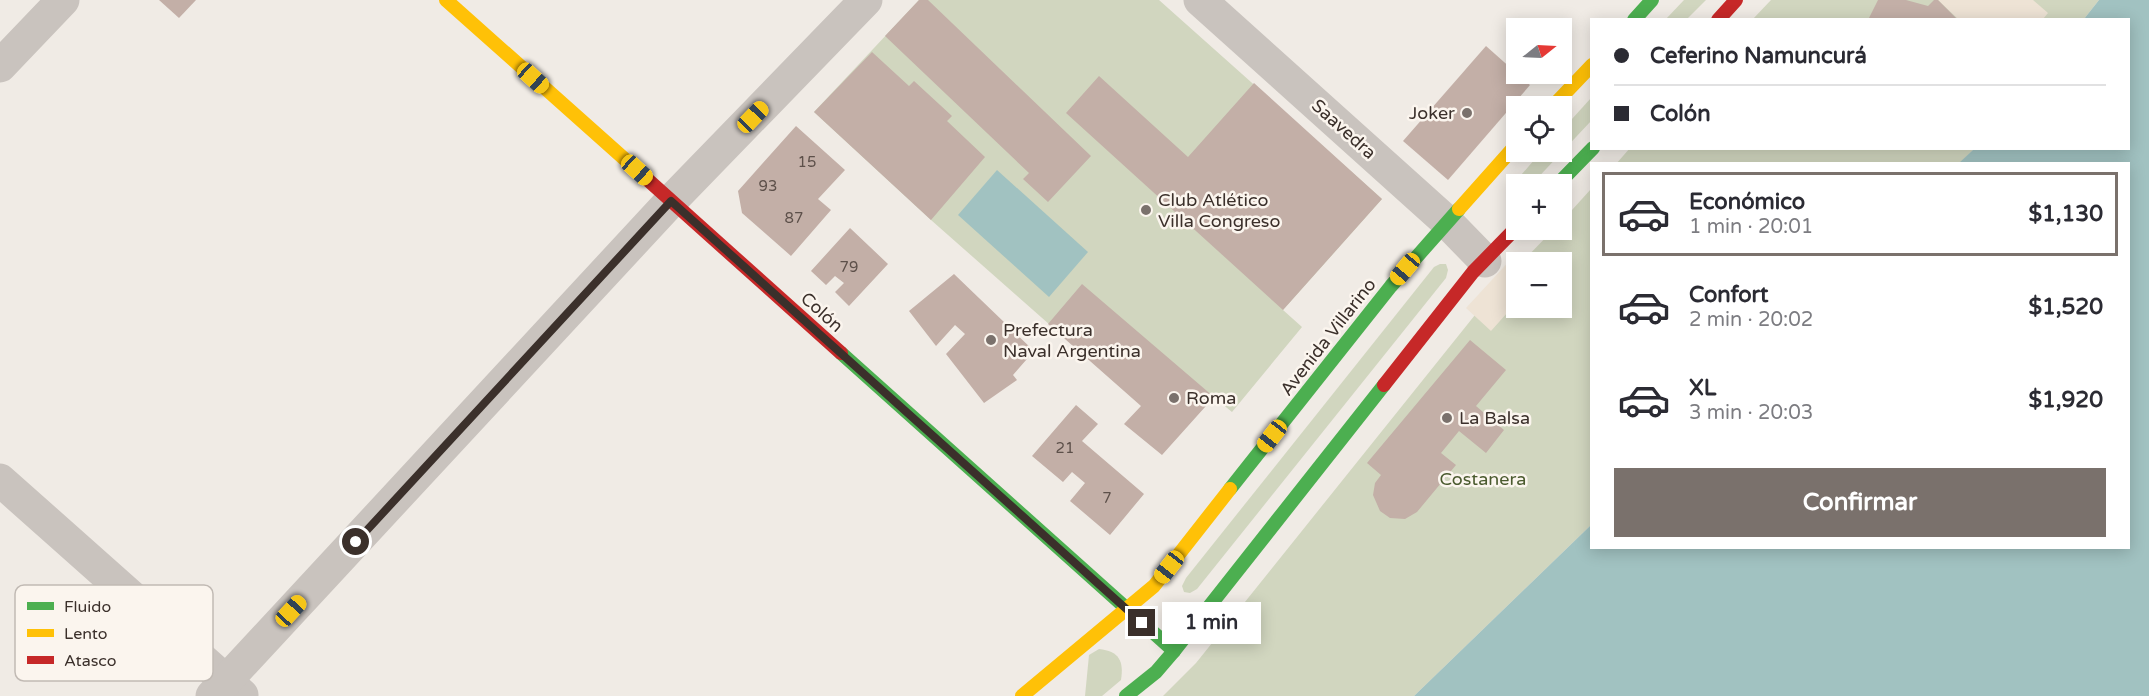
<!DOCTYPE html>
<html lang="es">
<meta charset="utf-8">
<style>
:root{--surface:#fff;--page:#f2f2f3;--text:#2b2b33;--muted:#7c7c81;--line:#e1e1e2;--accent:#7a716c}
body{margin:0;font-family:"Varela Round",sans-serif;background:var(--page);color:var(--text);height:100vh;display:flex;flex-direction:column;font-size:22px;white-space:nowrap}
*{box-sizing:border-box;margin:0}
p{font-size:20px;color:var(--muted)}
.icon{flex:none;width:33px;height:33px;fill:none;stroke:currentColor;stroke-width:2;stroke-linecap:round;stroke-linejoin:round}
.map{position:relative;flex:1;overflow:hidden}
.details{position:absolute;left:1590px;top:162px;width:540px;height:387px;display:flex;flex-direction:column;background:var(--surface);border-radius:0px;box-shadow:0 3px 15px #0003}
.details>*{flex:none}
.banner{position:absolute;left:1590px;top:18px;width:540px;height:132px;border-radius:0px;box-shadow:0 3px 15px #0003;display:grid;align-content:center;height:132px;padding:0 24px;background:var(--surface)}
.needle{width:39px;rotate:72deg}
.controls{position:absolute;left:1506px;top:18px;display:grid;gap:12px}
.controls a{display:grid;place-items:center;width:66px;height:66px;border-radius:0px;background:var(--surface);box-shadow:0 3px 15px #0003;font-size:30px}
.end{position:absolute;width:27px;height:27px;margin:-14px;border:8px solid #3b302b;background:#fff;box-shadow:0 0 0 3px #fff}
.from{border-radius:50%}
.bubble{position:absolute;height:42px;border-radius:0px;background:var(--surface);box-shadow:0 3px 15px #0003;font-size:20px;font-weight:700;line-height:42px;text-align:center}
.car{position:absolute;width:18px;height:36px;margin:-18px -9px;border-radius:8px;box-shadow:0 0 4px 2px #0007;background:linear-gradient(#f5c518 24%,#345 0 40%,#f5c518 0 76%,#345 0 86%,#f5c518 0)}
.banner b{display:flex;align-items:center;gap:21px;height:57px;font-size:22px}
.banner b+b{border-top:2px solid var(--line)}
.banner i{width:15px;height:15px;background:var(--text)}
ul{padding:10px 0 0;list-style:none}
li{display:flex;align-items:center;gap:18px;height:84px;margin:0 12px 9px;padding:0 12px;border:3px solid transparent;border-radius:0px}
li div{flex:1}
li b{display:block;font-size:22px}
li em{font-style:normal;font-weight:700}
li.selected{border-color:var(--accent)}
li>.icon{width:54px;height:54px;stroke-width:1.5}
.button{display:flex;gap:12px;margin-top:auto;padding:12px 24px}
.button a{flex:1;height:69px;border-radius:0px;background:var(--accent);color:#fff;font-size:24px;font-weight:700;line-height:69px;text-align:center}
.map>svg:first-child{display:block}
</style>
<div class="map">
<svg width="2149" height="696" viewBox="0 0 2149 696">
<rect width="100%" height="100%" fill="#f0ebe5"/>
<g fill="#d1d6bf">
<polygon points="919,0 1159,0 1382,199 1283,310 1302,327 1232,412 1167,359 1134,399 931,220 814,112"/>
<polygon points="1684,0 1706,0 1687,19 1666,19"/>
<polygon points="1771,0 2099,0 2084,19 1752,20"/>
<polygon points="1591,98 1591,121 1532,184 1516,184 1516,197 1511,196 1509,189 1541,152 1562,152 1562,130"/>
<polygon points="1630,148 1974,149 1959,164 1616,164"/>
<polygon points="1591,189 1591,525 1414,696 1163,696 1196,663 1487,300 1516,268 1516,308 1562,308 1562,262 1522,262 1553,230 1562,230 1562,221"/>
<polygon points="1440,264 1446,264 1448,270 1446,278 1197,589 1190,593 1184,592 1182,586 1186,578 1434,267"/>
<path d="M1099,649C1119,651 1124,661 1121,680L1102,696H1085L1089,655Z"/>
</g>
<g fill="#eee3d5">
<polygon points="1938,0 2033,0 2048,13 2043,19 1958,19"/>
<polygon points="1514,256 1521,262 1516,262 1516,303 1491,331 1466,308"/>
</g>
<g fill="#a1c2c1">
<polygon points="2099,0 2149,0 2149,696 1414,696 1591,525 1592,548 2128,548 2128,164 1959,163 1974,149 2128,148 2128,20 2084,19"/>
<polygon points="997,170 1088,252 1049,297 958,215"/>
</g>
<g fill="#c3afa7">
<polygon points="159,0 196,0 179,18"/>
<polygon points="919,0 928,0 1091,156 1048,202 1023,179 1029,173 885,36"/>
<polygon points="1878,0 1906,0 1928,6 1934,0 1938,0 1958,20 1868,20"/>
<polygon points="1486,46 1530,85 1448,180 1403,141"/>
<polygon points="872,52 909,86 914,81 952,116 947,121 985,157 931,220 814,112"/>
<polygon points="1099,76 1188,157 1254,83 1382,199 1283,310 1066,113"/>
<polygon points="796,126 845,170 818,199 831,210 791,256 742,213 738,191"/>
<polygon points="850,228 888,264 849,306 835,292 844,283 835,276 826,285 811,271"/>
<polygon points="954,274 1034,351 1013,375 1017,380 984,403 946,354 965,334 955,325 936,346 909,311"/>
<polygon points="1082,284 1214,397 1162,455 1124,424 1141,406 1048,324"/>
<polygon points="1470,340 1506,370 1476,406 1504,430 1486,453 1459,431 1441,453 1456,465 1417,512 1405,519 1390,518 1380,511 1373,495 1375,483 1381,475 1367,463"/>
<polygon points="1076,405 1098,424 1082,441 1144,494 1110,535 1070,501 1085,483 1072,472 1063,482 1032,456"/>
</g>
<g fill="none" stroke-linecap="round" stroke-linejoin="round">
<g stroke="#c9c3be" stroke-width="33">
<polyline points="1200,0 1446,221 1485,261"/>
<polyline points="0,66 63,0"/>
<polyline points="0,480 242,695"/>
<polyline points="212,696 671,201 866,0"/>
</g>
<g stroke="#4caf50" stroke-width="14">
<polyline points="1634,20 1652,0"/>
<polyline points="1558,184 1593,148"/>
<polyline points="841,353 1174,651"/>
<polyline points="1230,489 1391,286 1459,209"/>
<polyline points="1126,696 1156,672 1174,651 1384,385"/>
</g>
<g stroke="#ffc107" stroke-width="14">
<polyline points="446,0 638,171"/>
<polyline points="1553,106 1592,65"/>
<polyline points="1459,209 1516,145"/>
<polyline points="1022,696 1154,586 1230,489"/>
</g>
<g stroke="#c62828" stroke-width="14">
<polyline points="1718,20 1736,0"/>
<polyline points="638,171 841,353"/>
<polyline points="1384,385 1473,272 1516,228"/>
</g>
</g>
<g fill="none" stroke-linecap="round" stroke-linejoin="round">
<polyline stroke="#3b302b" stroke-width="8" points="356,542 671,201 1142,623"/>
</g>
<g fill="#7a716c" stroke="#fbf5ee" stroke-width="2">
<circle cx="1467" cy="113" r="6"/>
<circle cx="1146" cy="210" r="6"/>
<circle cx="991" cy="340" r="6"/>
<circle cx="1174" cy="398" r="6"/>
<circle cx="1447" cy="418" r="6"/>
</g>
<g text-anchor="middle" stroke-width="5" stroke-linejoin="round" paint-order="stroke">
<g font-size="15" fill="#5d504a">
<text x="807" y="167">15</text>
<text x="768" y="191">93</text>
<text x="794" y="223">87</text>
<text x="849" y="272">79</text>
<text x="1065" y="453">21</text>
<text x="1107" y="503">7</text>
</g>
<g font-size="18" fill="#3b302b" stroke="#fbf5ee" text-anchor="start">
<text x="1455" y="119" text-anchor="end">Joker</text>
<text x="1158" y="206">Club Atlético<tspan x="1158" dy="21">Villa Congreso</tspan></text>
<text x="1003" y="336">Prefectura<tspan x="1003" dy="21">Naval Argentina</tspan></text>
<text x="1186" y="404">Roma</text>
<text x="1459" y="424">La Balsa</text>
</g>
<g font-size="18" fill="#3b302b" stroke="#fbf5ee">
<text transform="translate(1344 129) rotate(42)" y="6">Saavedra</text>
<text transform="translate(822 312) rotate(42)" y="6">Colón</text>
<text transform="translate(1328 337) rotate(-52)" y="6">Avenida Villarino</text>
</g>
<g font-size="18" fill="#4a5a2e" stroke="#fbf5ee">
<text x="1483" y="485">Costanera</text>
</g>
</g>
<rect x="15" y="585" width="198" height="96" rx="9" fill="#fbf5ee" stroke="#c1bab4" stroke-width="1.5"/>
<rect x="27" y="602" width="27" height="8" fill="#4caf50"/>
<rect x="27" y="629" width="27" height="8" fill="#ffc107"/>
<rect x="27" y="656" width="27" height="8" fill="#c62828"/>
<g font-size="16" fill="#3b302b">
<text x="64" y="612">Fluido</text>
<text x="64" y="639">Lento</text>
<text x="64" y="666">Atasco</text>
</g>
</svg>
<div class="controls">
<a><svg class="needle" viewBox="-14 -14 28 28"><path d="M0-13l5 13h-10z" fill="#e53935"/><path d="M0 13l5-13h-10z" fill="#7c7c81"/></svg></a>
<a><svg class="icon" aria-label="locate" viewBox="0 0 24 24"><circle cx="12" cy="12" r="6"/><path d="M12 2v4M12 18v4M2 12h4M18 12h4"/></svg></a>
<a>+</a>
<a>−</a>
</div>
<i class="end from" style="left:356px;top:542px"></i>
<i class="end" style="left:1142px;top:623px"></i>
<div class="bubble" style="left:1162px;top:602px;width:99px">1 min</div>
<i class="car" style="left:533px;top:78px;rotate:132deg"></i>
<i class="car" style="left:753px;top:117px;rotate:44deg"></i>
<i class="car" style="left:637px;top:170px;rotate:132deg"></i>
<i class="car" style="left:1405px;top:269px;rotate:220deg"></i>
<i class="car" style="left:1272px;top:436px;rotate:218deg"></i>
<i class="car" style="left:1169px;top:567px;rotate:218deg"></i>
<i class="car" style="left:291px;top:611px;rotate:43deg"></i>
<div class="banner">
<b><i class="from"></i>Ceferino Namuncurá</b>
<b><i></i>Colón</b>
</div>
<section class="details">
<ul>
<li class="selected"><svg class="icon" aria-label="car" viewBox="0 0 24 24"><path d="M5 17H2v-5l4-1 3-4h7l3 4 3 1v5h-3M9 17h6M6 11h13"/><circle cx="7" cy="17" r="2"/><circle cx="17" cy="17" r="2"/></svg><div><b>Económico</b><p>1 min · 20:01</p></div><em>$1,130</em></li>
<li><svg class="icon" aria-label="car" viewBox="0 0 24 24"><path d="M5 17H2v-5l4-1 3-4h7l3 4 3 1v5h-3M9 17h6M6 11h13"/><circle cx="7" cy="17" r="2"/><circle cx="17" cy="17" r="2"/></svg><div><b>Confort</b><p>2 min · 20:02</p></div><em>$1,520</em></li>
<li><svg class="icon" aria-label="car" viewBox="0 0 24 24"><path d="M5 17H2v-5l4-1 3-4h7l3 4 3 1v5h-3M9 17h6M6 11h13"/><circle cx="7" cy="17" r="2"/><circle cx="17" cy="17" r="2"/></svg><div><b>XL</b><p>3 min · 20:03</p></div><em>$1,920</em></li>
</ul>
<div class="button"><a>Confirmar</a></div>
</section>
</div>
